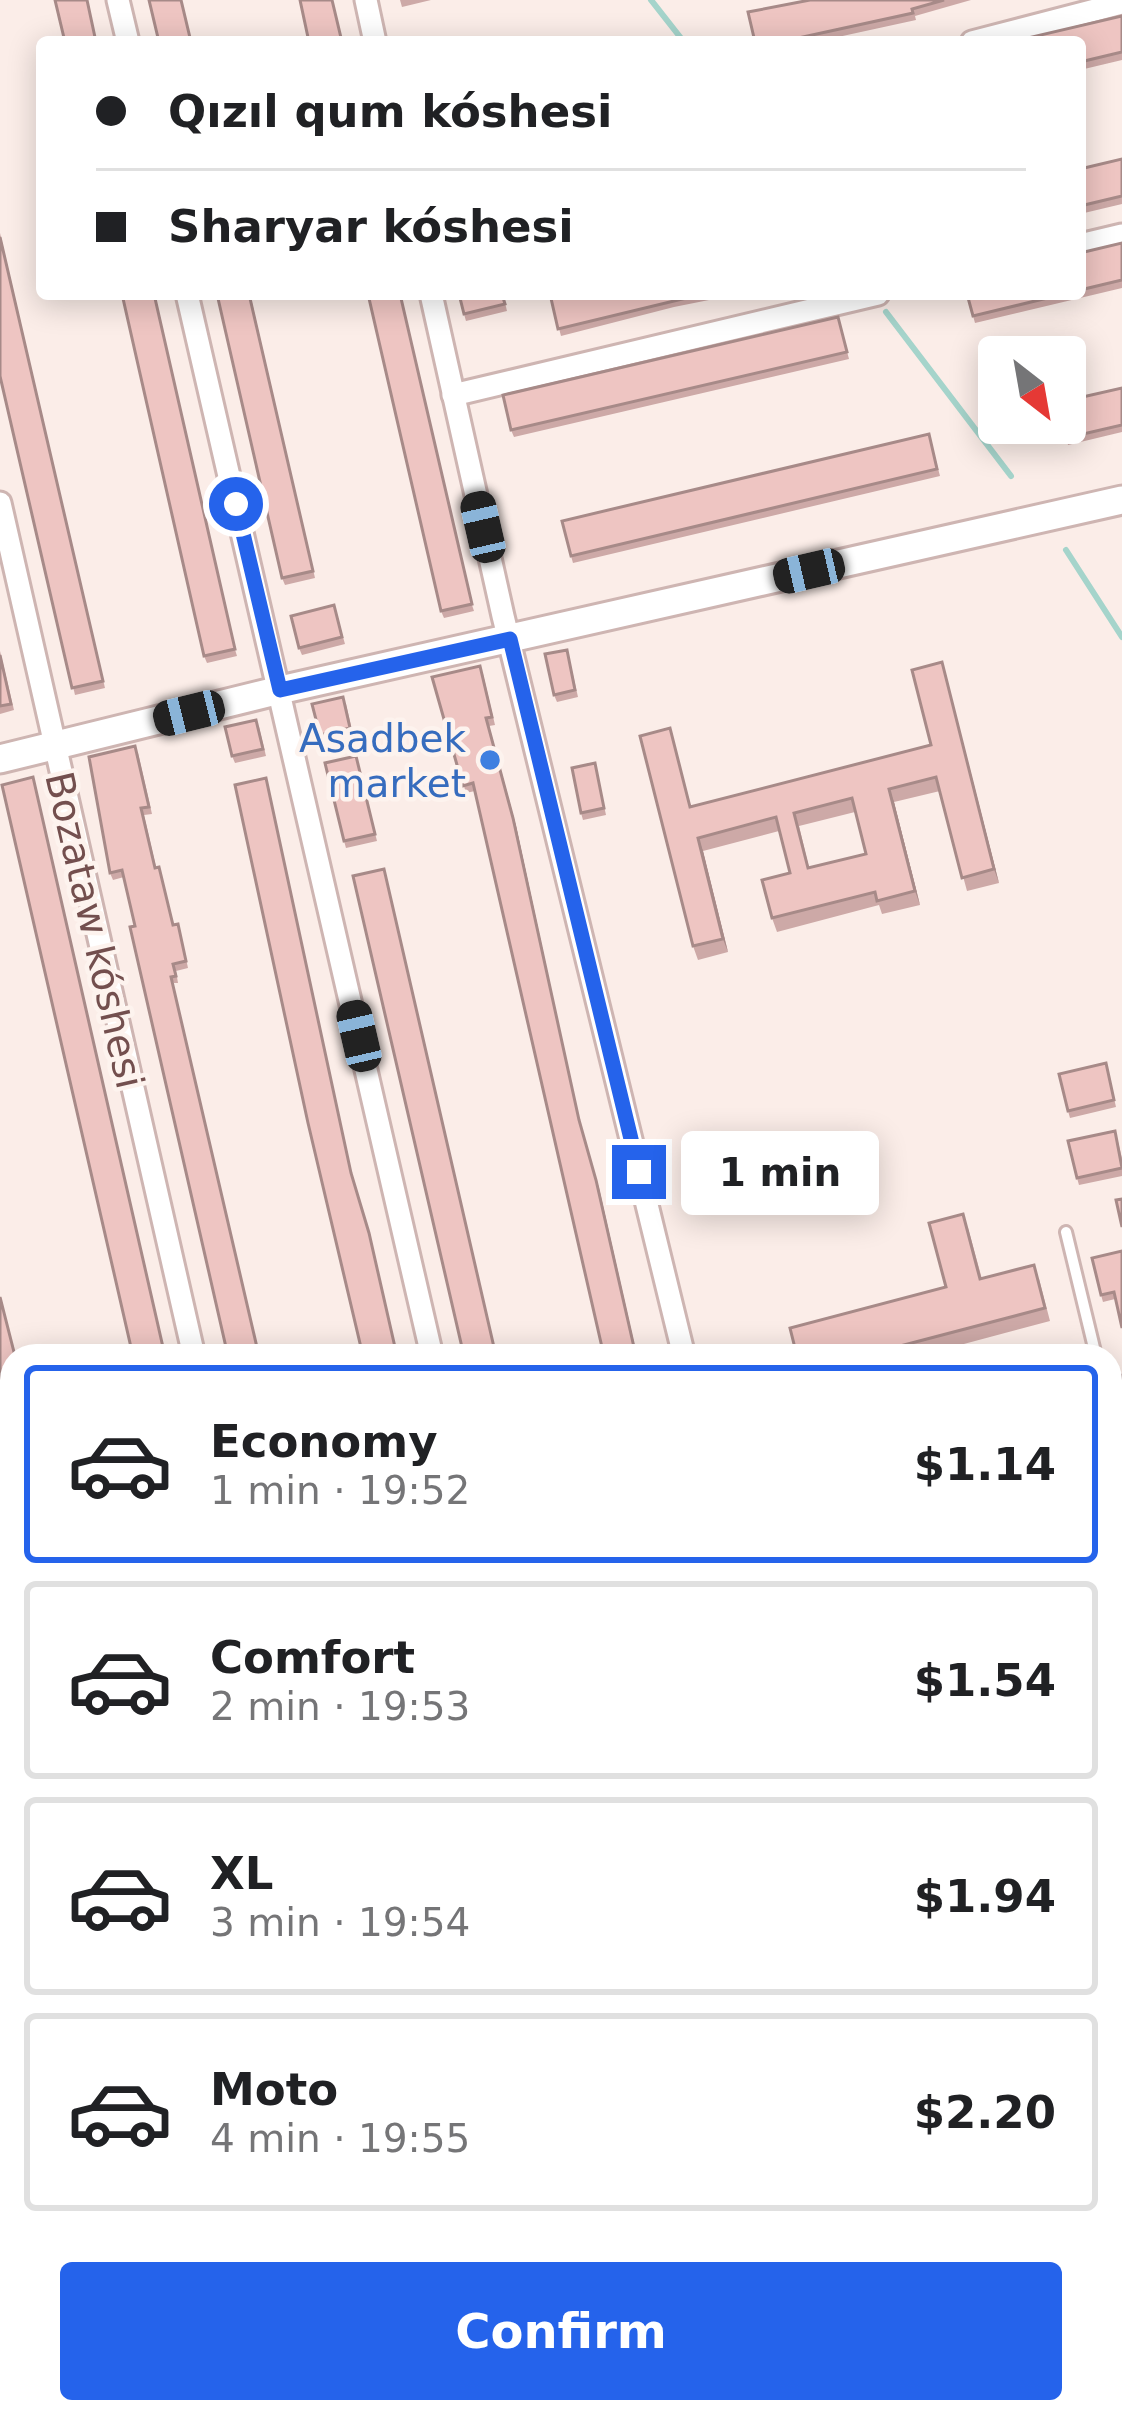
<!DOCTYPE html>
<meta charset="utf-8">
<style>
:root{--surface:#fff;--page:#f2f2f2;--text:#202124;--muted:#757577;--line:#e0e0e0;--accent:#2563eb}
body{margin:0;font-family:"DejaVu Sans",sans-serif;background:var(--page);color:var(--text);height:100vh;display:flex;flex-direction:column;font-size:45px;white-space:nowrap}
*{box-sizing:border-box;margin:0}
p{font-size:39px;color:var(--muted)}
.icon{flex:none;width:66px;height:66px;fill:none;stroke:currentColor;stroke-width:2;stroke-linecap:round;stroke-linejoin:round}
.map{position:relative;flex:1;overflow:hidden}
.details{position:absolute;left:0px;top:1344px;width:1122px;height:1080px;display:flex;flex-direction:column;background:var(--surface);border-radius:36px 36px 0 0;box-shadow:0 6px 30px #0003}
.details>*{flex:none}
.guide{position:absolute;left:36px;top:36px;width:1050px;height:264px;border-radius:12px;box-shadow:0 6px 30px #0003;display:grid;align-content:center;height:264px;padding:0 60px;background:var(--surface)}
.needle{width:78px;rotate:149deg}
.controls{position:absolute;left:978px;top:336px;display:grid;gap:24px}
.controls a{display:grid;place-items:center;width:108px;height:108px;border-radius:12px;background:var(--surface);box-shadow:0 6px 30px #0003;font-size:60px}
.end{position:absolute;width:54px;height:54px;margin:-27px;border:15px solid #2563eb;background:#fff;box-shadow:0 0 0 6px #fff}
.from{border-radius:50%}
.bubble{position:absolute;height:84px;border-radius:12px;background:var(--surface);box-shadow:0 6px 30px #0003;font-size:39px;font-weight:700;line-height:84px;text-align:center}
.car{position:absolute;width:36px;height:72px;margin:-36px -18px;border-radius:15px;box-shadow:0 0 9px 3px #0007;background:linear-gradient(#222 24%,#8ab4d8 0 40%,#222 0 76%,#8ab4d8 0 86%,#222 0)}
.guide b{display:flex;align-items:center;gap:42px;height:114px;font-size:45px}
.guide b+b{border-top:3px solid var(--line)}
.guide i{width:30px;height:30px;background:var(--text)}
ul{padding:21px 0 0;list-style:none}
li{display:flex;align-items:center;gap:36px;height:198px;margin:0 24px 18px;padding:0 36px;border:6px solid var(--line);border-radius:12px}
li div{flex:1}
li b{display:block;font-size:45px}
li em{font-style:normal;font-weight:700}
li.selected{border-color:var(--accent)}
li>.icon{width:108px;height:108px;stroke-width:1.5}
.button{display:flex;gap:24px;margin-top:auto;padding:24px 60px}
.button a{flex:1;height:138px;border-radius:12px;background:var(--accent);color:#fff;font-size:48px;font-weight:700;line-height:138px;text-align:center}
.map>svg:first-child{display:block}
</style>
<div class="map">
<svg width="1122" height="2424" viewBox="0 0 1122 2424">
<rect width="100%" height="100%" fill="#fbede8"/>
<g fill="none" stroke-linecap="round" stroke-linejoin="round">
<g stroke="#a5d4cb" stroke-width="6">
<polyline points="651,0 684,42"/>
<polyline points="886,312 1011,476"/>
<polyline points="1066,550 1122,637"/>
</g>
<defs>
<g id="service">
<polyline points="1066,1232 1096,1356"/>
<polyline points="1110,1522 1122,1569"/>
</g>
<g id="minor">
<polyline points="118,0 128,42"/>
<polyline points="366,0 375,42"/>
<polyline points="972,42 1122,3"/>
<polyline points="1080,245 1122,235"/>
<polyline points="187,294 432,1356"/>
<polyline points="431,294 503,616 684,1356"/>
<polyline points="453,395 878,294"/>
<polyline points="0,503 194,1356"/>
<polyline points="0,1519 12,1570"/>
<polyline points="1110,1591 1122,1588"/>
<polyline points="1110,1823 1122,1821"/>
<polyline points="1110,2061 1122,2059"/>
<polyline points="1110,2293 1122,2290"/>
<polyline points="209,2412 212,2424"/>
<polyline points="436,2412 438,2424"/>
<polyline points="667,2412 669,2424"/>
<polyline points="922,2412 924,2424"/>
<polyline points="291,2424 341,2412"/>
</g>
<polyline id="tertiary" points="0,759 280,690 1122,500"/>
</defs>
<use href="#service" stroke="#ceb5b2" stroke-width="16"/>
<use href="#minor" stroke="#ceb5b2" stroke-width="27"/>
<use href="#tertiary" stroke="#ceb5b2" stroke-width="33"/>
<use href="#service" stroke="#fff" stroke-width="10"/>
<use href="#minor" stroke="#fff" stroke-width="21"/>
<use href="#tertiary" stroke="#fff" stroke-width="27"/>
</g>
<g fill="#cda9a7" fill-rule="evenodd">
<polygon points="400,0 431,0 402,7"/>
<polygon points="810,0 971,0 915,16 916,20 815,42 755,42"/>
<polygon points="1122,16 1122,60 1080,70 1080,42"/>
<polygon points="1122,159 1122,204 1080,214 1080,169"/>
<polygon points="0,233 105,688 75,695 0,376"/>
<polygon points="1122,243 1122,288 975,323 967,294 1080,294 1080,253"/>
<polygon points="122,294 237,656 207,663 204,656"/>
<polygon points="217,294 250,294 315,578 285,585 282,578"/>
<polygon points="368,294 474,611 444,618 441,611"/>
<polygon points="503,294 507,311 466,321 464,314"/>
<polygon points="550,294 739,294 674,307 561,336"/>
<polygon points="838,317 849,359 514,437 511,430"/>
<polygon points="1122,388 1122,432 1068,445 1062,423"/>
<polygon points="929,434 940,476 573,563 571,556"/>
<polygon points="334,605 345,644 302,655 299,648"/>
<polygon points="0,651 14,710 0,714"/>
<polygon points="569,657 578,697 557,702 554,695"/>
<path d="M942,662L999,883L967,891L940,791L894,802L920,905L882,914L879,905L777,932L772,918L790,873L779,831L703,851L728,952L698,960L693,946L670,728L691,807L931,745ZM855,812L866,854L809,868L799,826Z"/>
<polygon points="483,674 495,725 489,726 516,826 581,1128 599,1188 475,791 466,793 432,677"/>
<polygon points="346,704 353,735 322,742 320,735"/>
<polygon points="259,727 266,756 235,763 232,756"/>
<polygon points="138,753 152,814 144,815 156,867 173,925 180,931 188,968 176,971 178,983 174,983 135,926 124,877 113,880 110,873"/>
<polygon points="358,763 377,841 346,848 344,841"/>
<polygon points="595,763 606,815 583,820 581,813"/>
<polygon points="1106,1063 1116,1107 1070,1118 1068,1111"/>
<polygon points="1117,1138 1122,1158 1122,1176 1079,1185 1077,1178"/>
<polygon points="968,1228 982,1279 1039,1279 1050,1321 919,1356 797,1356 946,1287"/>
<polygon points="1122,1251 1115,1299 1103,1302 1101,1295"/>
<polygon points="1122,1594 1122,1644 1110,1647 1110,1597"/>
<polygon points="1122,1738 1122,1784 1110,1787 1110,1740"/>
<polygon points="1122,1837 1122,1884 1110,1886 1110,1840"/>
<polygon points="1122,1974 1122,2019 1110,2021 1110,1977"/>
<polygon points="1122,2070 1122,2116 1110,2119 1110,2073"/>
<polygon points="1122,2214 1122,2261 1110,2264 1110,2217"/>
<polygon points="0,2265 12,2316 12,2398 0,2400"/>
<polygon points="1122,2309 1122,2358 1110,2360 1110,2312"/>
</g>
<g fill="#a78a88">
<polygon points="942,662 946,676 999,883 994,869"/>
<polygon points="489,726 516,826 581,1128 599,1188 637,1356 579,1120"/>
<polygon points="889,789 894,802 920,905 915,891"/>
<polygon points="698,838 703,851 728,952 723,939"/>
</g>
<g fill="#eec5c2" stroke="#a78a88" stroke-width="3" fill-rule="evenodd">
<polygon points="55,0 87,0 96,42 65,42"/>
<polygon points="149,0 181,0 191,42 159,42"/>
<polygon points="300,0 332,0 342,42 309,42"/>
<polygon points="810,0 944,0 912,9 913,13 780,42 755,42 748,12"/>
<polygon points="1122,16 1122,52 1080,62 1080,42 1011,42"/>
<polygon points="1122,159 1122,196 1080,206 1080,169"/>
<polygon points="0,237 103,681 72,688 0,376"/>
<polygon points="1122,243 1122,280 1080,290 1080,253"/>
<polygon points="122,294 154,294 235,649 204,656"/>
<polygon points="217,294 249,294 313,571 282,578"/>
<polygon points="368,294 400,294 472,604 441,611"/>
<polygon points="459,294 502,294 505,304 464,314"/>
<polygon points="550,294 703,294 558,329"/>
<polygon points="967,294 1064,294 973,316"/>
<polygon points="838,317 847,352 511,430 503,395"/>
<polygon points="1122,388 1122,425 1066,438 1062,423 1065,423 1065,401"/>
<polygon points="929,434 937,469 571,556 562,521"/>
<polygon points="334,605 342,637 299,648 291,616"/>
<polygon points="567,650 575,690 554,695 545,654"/>
<polygon points="0,655 11,704 0,706"/>
<path d="M942,662L994,869L962,878L936,777L889,789L915,891L877,901L875,892L772,918L762,880L790,873L776,817L698,838L723,939L693,946L640,736L670,728L690,807L931,745L912,670ZM852,798L866,854L808,868L794,813Z"/>
<polygon points="480,666 492,717 486,718 513,818 579,1120 596,1180 636,1356 604,1356 473,783 463,786 432,677"/>
<polygon points="343,697 350,728 320,735 312,704"/>
<polygon points="256,720 263,749 232,756 225,727"/>
<polygon points="135,746 149,807 141,808 155,868 159,867 173,925 178,924 186,961 173,964 176,976 171,977 259,1356 228,1356 130,927 135,926 122,870 110,873 89,757"/>
<polygon points="356,756 375,834 344,841 325,763"/>
<polygon points="595,763 604,808 581,813 572,768"/>
<polygon points="33,777 165,1356 133,1356 2,785"/>
<polygon points="266,778 351,1173 369,1233 397,1356 363,1356 308,1123 235,785"/>
<polygon points="384,869 496,1356 464,1356 353,876"/>
<polygon points="1106,1063 1114,1100 1068,1111 1059,1074"/>
<polygon points="1115,1131 1122,1168 1077,1178 1068,1141"/>
<polygon points="1122,1199 1122,1227 1116,1200"/>
<polygon points="963,1214 980,1279 1034,1265 1045,1308 862,1356 797,1356 790,1328 946,1287 929,1223"/>
<polygon points="1122,1251 1122,1328 1114,1292 1101,1295 1092,1258"/>
<polygon points="0,1297 15,1356 12,1356 12,1481 0,1429"/>
<polygon points="1122,1375 1122,1400 1117,1377"/>
<polygon points="1122,1594 1122,1637 1110,1640 1110,1597"/>
<polygon points="0,1685 12,1737 12,1878 0,1825"/>
<polygon points="1122,1738 1122,1777 1110,1780 1110,1740"/>
<polygon points="1122,1837 1122,1876 1110,1879 1110,1840"/>
<polygon points="1122,1974 1122,2011 1110,2014 1110,1977"/>
<polygon points="1122,2070 1122,2109 1110,2112 1110,2073"/>
<polygon points="1122,2214 1122,2253 1110,2256 1110,2217"/>
<polygon points="0,2269 12,2320 12,2390 0,2393"/>
<polygon points="1122,2309 1122,2350 1110,2353 1110,2312"/>
<polygon points="463,2412 508,2412 510,2424 465,2424"/>
<polygon points="596,2412 641,2412 642,2424 598,2424"/>
<polygon points="851,2412 882,2412 883,2424 852,2424"/>
</g>
<g fill="none" stroke-linecap="round" stroke-linejoin="round">
<polyline stroke="#2563eb" stroke-width="15" points="236,504 280,690 510,639 639,1172"/>
</g>
<circle fill="#3f7fe0" stroke="#fdf3ee" stroke-width="4.5" cx="490" cy="760" r="12"/>
<g text-anchor="middle" stroke-width="9" stroke-linejoin="round" paint-order="stroke">
<g font-size="39" fill="#366cbe" stroke="#fdf3ee" text-anchor="end">
<text x="466" y="752">Asadbek<tspan x="466" dy="45">market</tspan></text>
</g>
<g font-size="39" fill="#734f4e" stroke="#fdf3ee">
<text transform="translate(95 930) rotate(77)" y="14">Bozataw kóshesi</text>
</g>
</g>
</svg>
<div class="controls">
<a><svg class="needle" viewBox="-14 -14 28 28"><path d="M0-13l5 13h-10z" fill="#e53935"/><path d="M0 13l5-13h-10z" fill="#757577"/></svg></a>
</div>
<i class="end from" style="left:236px;top:504px"></i>
<i class="end" style="left:639px;top:1172px"></i>
<div class="bubble" style="left:681px;top:1131px;width:198px">1 min</div>
<i class="car" style="left:483px;top:527px;rotate:347deg"></i>
<i class="car" style="left:809px;top:571px;rotate:257deg"></i>
<i class="car" style="left:189px;top:713px;rotate:256deg"></i>
<i class="car" style="left:359px;top:1036px;rotate:347deg"></i>
<div class="guide">
<b><i class="from"></i>Qızıl qum kóshesi</b>
<b><i></i>Sharyar kóshesi</b>
</div>
<section class="details">
<ul>
<li class="selected"><svg class="icon" aria-label="car" viewBox="0 0 24 24"><path d="M5 17H2v-5l4-1 3-4h7l3 4 3 1v5h-3M9 17h6M6 11h13"/><circle cx="7" cy="17" r="2"/><circle cx="17" cy="17" r="2"/></svg><div><b>Economy</b><p>1 min · 19:52</p></div><em>$1.14</em></li>
<li><svg class="icon" aria-label="car" viewBox="0 0 24 24"><path d="M5 17H2v-5l4-1 3-4h7l3 4 3 1v5h-3M9 17h6M6 11h13"/><circle cx="7" cy="17" r="2"/><circle cx="17" cy="17" r="2"/></svg><div><b>Comfort</b><p>2 min · 19:53</p></div><em>$1.54</em></li>
<li><svg class="icon" aria-label="car" viewBox="0 0 24 24"><path d="M5 17H2v-5l4-1 3-4h7l3 4 3 1v5h-3M9 17h6M6 11h13"/><circle cx="7" cy="17" r="2"/><circle cx="17" cy="17" r="2"/></svg><div><b>XL</b><p>3 min · 19:54</p></div><em>$1.94</em></li>
<li><svg class="icon" aria-label="car" viewBox="0 0 24 24"><path d="M5 17H2v-5l4-1 3-4h7l3 4 3 1v5h-3M9 17h6M6 11h13"/><circle cx="7" cy="17" r="2"/><circle cx="17" cy="17" r="2"/></svg><div><b>Moto</b><p>4 min · 19:55</p></div><em>$2.20</em></li>
</ul>
<div class="button"><a>Confirm</a></div>
</section>
</div>
